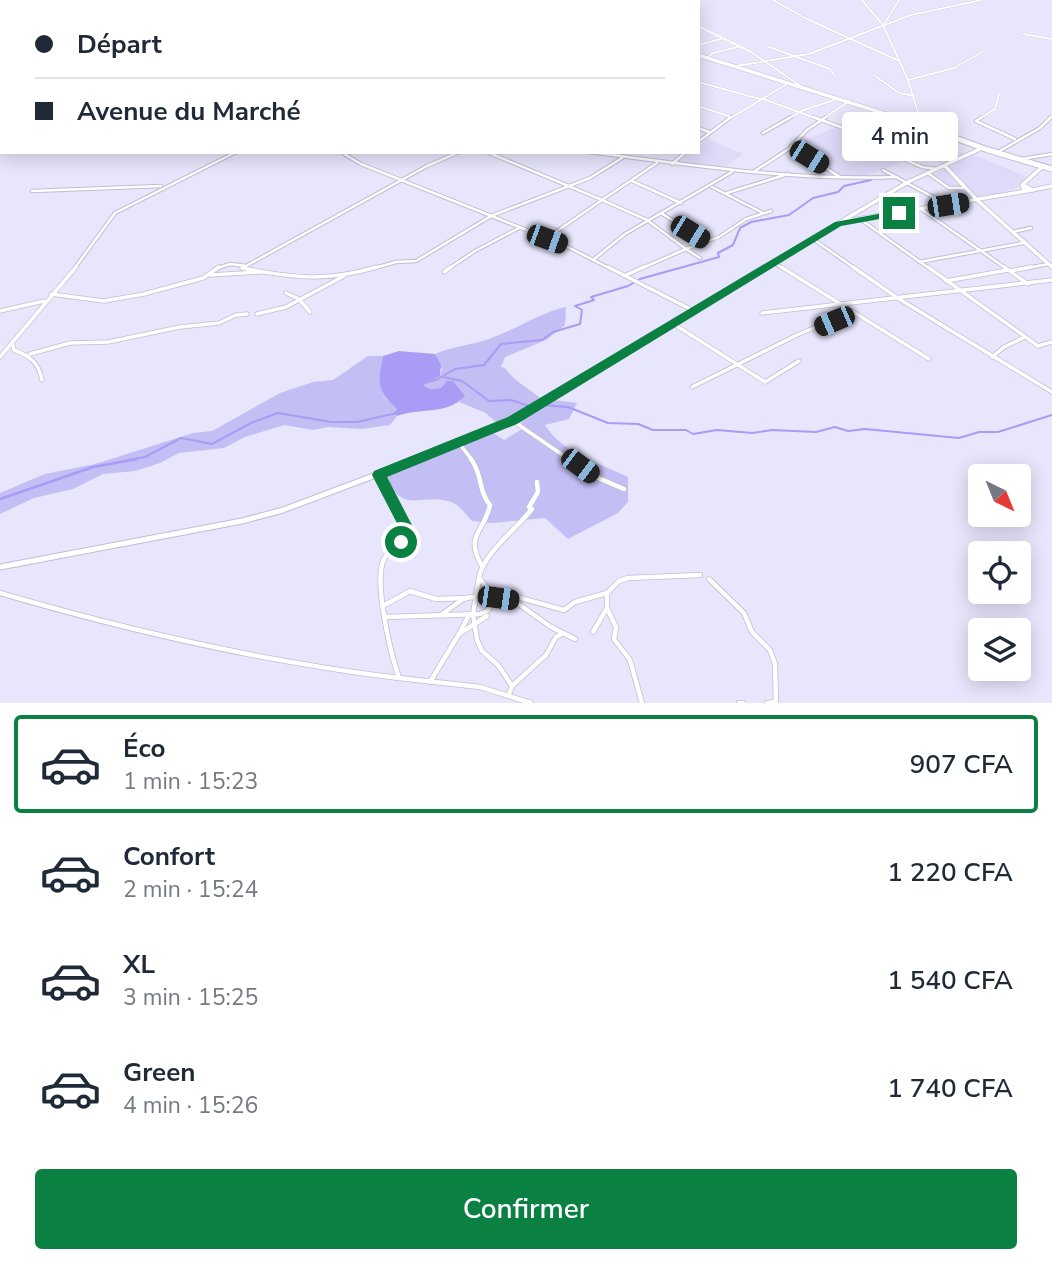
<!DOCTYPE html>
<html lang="fr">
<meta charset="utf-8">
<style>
:root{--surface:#fff;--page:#f2f2f3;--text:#1f2937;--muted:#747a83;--line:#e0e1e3;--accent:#0b8043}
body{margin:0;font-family:"Nunito Sans",sans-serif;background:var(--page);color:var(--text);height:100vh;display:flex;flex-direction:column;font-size:26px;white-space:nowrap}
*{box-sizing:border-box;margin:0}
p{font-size:23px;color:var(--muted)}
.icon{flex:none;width:38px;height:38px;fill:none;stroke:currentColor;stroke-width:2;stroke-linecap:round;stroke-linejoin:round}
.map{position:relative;height:703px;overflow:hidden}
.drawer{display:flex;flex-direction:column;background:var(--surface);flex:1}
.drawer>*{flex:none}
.guide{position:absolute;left:0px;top:0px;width:700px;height:154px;box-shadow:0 4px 18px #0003;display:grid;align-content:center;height:154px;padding:0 35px;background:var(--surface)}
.needle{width:46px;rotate:137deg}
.controls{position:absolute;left:968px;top:464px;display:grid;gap:14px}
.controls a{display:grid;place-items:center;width:63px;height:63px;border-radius:7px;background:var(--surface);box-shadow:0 4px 18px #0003;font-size:35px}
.end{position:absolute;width:32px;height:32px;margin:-16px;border:9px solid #0b8043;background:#fff;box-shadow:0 0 0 4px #fff}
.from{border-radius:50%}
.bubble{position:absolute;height:49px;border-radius:7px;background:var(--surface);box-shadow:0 4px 18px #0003;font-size:23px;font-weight:600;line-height:49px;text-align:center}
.car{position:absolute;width:21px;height:42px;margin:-21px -10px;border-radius:9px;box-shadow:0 0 5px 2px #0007;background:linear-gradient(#222 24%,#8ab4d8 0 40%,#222 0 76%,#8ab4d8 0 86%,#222 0)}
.guide b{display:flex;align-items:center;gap:24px;height:66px;font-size:26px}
.guide b+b{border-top:2px solid var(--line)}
.guide i{width:18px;height:18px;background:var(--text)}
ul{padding:12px 0 0;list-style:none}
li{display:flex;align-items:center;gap:21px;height:98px;margin:0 14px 10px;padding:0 21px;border:4px solid transparent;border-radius:7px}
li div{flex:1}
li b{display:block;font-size:26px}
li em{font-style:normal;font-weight:600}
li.selected{border-color:var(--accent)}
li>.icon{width:63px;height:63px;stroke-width:1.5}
.cta{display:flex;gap:14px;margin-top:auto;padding:14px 35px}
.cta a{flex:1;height:80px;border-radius:7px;background:var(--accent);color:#fff;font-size:28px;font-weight:600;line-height:80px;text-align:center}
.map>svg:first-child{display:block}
</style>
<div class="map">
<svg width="1052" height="703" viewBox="0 0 1052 703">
<rect width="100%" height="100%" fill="#e7e6fc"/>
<g fill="#dddbf8">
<polygon points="835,127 905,161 858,178 843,178 794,146"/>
<polygon points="920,135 966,154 946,165 899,146"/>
<polygon points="708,139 743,154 722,169 677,163 691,152 698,152 698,147"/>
<polygon points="972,154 1029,178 1023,185 1014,189 980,199 953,190 931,176"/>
</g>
<g fill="#c3bef3">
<path d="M566,307L565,325L546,340L505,357L501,367L505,368C515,383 530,388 543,401L499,425L486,413L459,402L464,396L445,385L436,390L422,385L440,376L442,370L435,354C453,346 475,345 494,337C518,328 542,312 566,307Z"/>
<path d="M368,356H383C379,383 375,391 397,409L394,413L397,416L390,425L362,429L328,427L313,430L284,425L245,437L224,448L179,453L160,463L135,471L103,474L73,489L34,498L0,514V493L45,474L95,464L193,433L212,431L280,393L313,382L333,380Z"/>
<path d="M554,400L577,403L569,419L545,425C562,453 600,463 628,477V502L618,513L568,539L545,518L492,523L472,521C466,515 460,505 451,502C420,492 405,516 385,477L493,433L504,440L524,428L520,419Z"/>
</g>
<path fill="#a89cf6" d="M399,351L435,354L441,365L440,376L423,385C432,391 441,391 447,381H453L465,396C446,416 420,407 397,416L394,413L397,409C376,390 378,383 383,356Z"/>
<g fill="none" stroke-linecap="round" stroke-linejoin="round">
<g stroke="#a89cf6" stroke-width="2">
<polyline points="443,377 462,381 489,401 511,400 538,409 543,405 568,407 608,423 638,424 653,430 686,430 693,434 717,430 752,433 772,430 816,432 835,427 848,431 865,429 959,438 979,432 998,432 1052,415"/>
<polyline points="424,383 436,380 455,369 484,365 501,344 542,340 553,332 580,324 582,310 575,306 594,300 591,297 628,286 640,279 719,257 718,253 733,245 740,228 751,222 789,215 813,198 838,192 844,186 871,180"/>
<polyline points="128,460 145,457 181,438 212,444 251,423 278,413 331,422 357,422 397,413"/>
</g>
<polyline stroke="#a89cf6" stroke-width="2.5" points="0,499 93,467 137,459"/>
<defs>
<g id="minor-far3">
<polyline points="519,0 521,2"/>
<polyline points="659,0 661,2"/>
<polyline points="773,0 805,18 897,60"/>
<polyline points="862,0 883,25 908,80 920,119"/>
<polyline points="458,2 460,0"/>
<polyline points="578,2 583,0"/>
<polyline points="884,24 899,0"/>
<polyline points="698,26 751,52 802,87"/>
<polyline points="1023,34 1052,39"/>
<polyline points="698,45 721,39"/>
<polyline points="769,47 830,69 834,75"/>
<polyline points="707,58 713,53 738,47"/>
<polyline points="736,66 809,54 911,15 982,0"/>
<polyline points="874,75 899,93 914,96"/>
<polyline points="908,80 954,68 984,51"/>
<polyline points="698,82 760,99"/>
<polyline points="763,99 818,119"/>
<polyline points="698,106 731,117"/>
<polyline points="729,119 789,83"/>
<polyline points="788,119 801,111 837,99"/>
<polyline points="823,119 849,101"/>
<polyline points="881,119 888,114"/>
<polyline points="979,119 995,109 999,94"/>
<polyline points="1049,119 1052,116"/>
</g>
<g id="minor-far2">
<polyline points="813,117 890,145 922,126 919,117"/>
<polyline points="982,117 976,121 1015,139"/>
<polyline points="698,128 709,132"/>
<polyline points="856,131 884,117"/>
<polyline points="763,133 791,117"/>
<polyline points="698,142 731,117"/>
<polyline points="889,144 884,150 922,167 937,169"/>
<polyline points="791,146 840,177"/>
<polyline points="341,152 361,164 564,245 611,269"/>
<polyline points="487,152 602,200 657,163"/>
<path d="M590,152C692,165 794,181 897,177"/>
<polyline points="998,152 1040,128 1051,117"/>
<polyline points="1022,159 1052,154"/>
<polyline points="672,164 686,152"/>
<polyline points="883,170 946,204"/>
<polyline points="755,171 790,148 807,130 826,117"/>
<polyline points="929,174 949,188 965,188"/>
<polyline points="632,181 681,203"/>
<polyline points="712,187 763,213"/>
<polyline points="32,191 161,186"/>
<polyline points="727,193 788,174"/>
<polyline points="888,195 916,209"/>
<polyline points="921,209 1007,269"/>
<polyline points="661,213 705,241"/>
<polyline points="860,219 930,269"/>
<polyline points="1012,232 1031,228"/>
<polyline points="547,238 602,200 647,220 686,249 640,269"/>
<polyline points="813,239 856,269"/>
<polyline points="686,249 719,237 746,219 771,211"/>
<polyline points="686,249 700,258"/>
<polyline points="593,260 625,234 732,172"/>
<polyline points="919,262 1023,243"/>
<polyline points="774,263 784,269"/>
<polyline points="242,268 247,269"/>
<polyline points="74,269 115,213 236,152"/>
<polyline points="215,269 230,264 246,266 427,166 459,152"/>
<polyline points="371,269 396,262 416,261 491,216 590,178 622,158"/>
<polyline points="448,269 475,251 519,228"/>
<polyline points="1021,269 1049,264"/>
</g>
<g id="minor-far1">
<polyline points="608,267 692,310"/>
<polyline points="781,267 929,359"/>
<polyline points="853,267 899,299 1052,392"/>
<polyline points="928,267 1038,346 1052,342"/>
<polyline points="1004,267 1028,284"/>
<path d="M242,268C294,278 326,282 377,267"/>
<polyline points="1010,271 1031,267"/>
<polyline points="444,272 451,267"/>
<polyline points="210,275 261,272"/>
<polyline points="624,276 644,267"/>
<polyline points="946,281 1008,270"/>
<polyline points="286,293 299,299 310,312"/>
<polyline points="51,294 104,301 144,294 203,278 219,267"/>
<polyline points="0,311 44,301"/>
<polyline points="762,313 1052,280"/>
<polyline points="257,314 286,307 344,276"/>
<polyline points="672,323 765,382 799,361"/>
<path d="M12,342L14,350C30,356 39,363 42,380"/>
<polyline points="30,354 70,343 108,342 180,327 219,323 236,315 247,314"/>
<polyline points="0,357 76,267"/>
<polyline points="992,357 1004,347 1025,337"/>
<polyline points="692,387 797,335 852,312"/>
<polyline points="513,421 570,460"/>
<polyline points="459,443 472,460"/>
</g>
<g id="minor">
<path d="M471,459C483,475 478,491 490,505C484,533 464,535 482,566"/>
<polyline points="567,459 591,475 624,489"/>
<path d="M379,475L407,529V535C400,543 389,550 384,559C373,581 391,655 399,678L480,687L531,703"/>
<polyline points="479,578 473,614 477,640 482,651 498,665 512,686 509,694"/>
<polyline points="709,579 744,613 752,632 770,650 775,664 776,703"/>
<polyline points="488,589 564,610 575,602 607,593"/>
<path d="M0,593C130,631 264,662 399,678"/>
<path d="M493,603L488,589L479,578C482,555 517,528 532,509L529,507L538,492L537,482"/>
<polyline points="383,606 410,591 436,599 466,598"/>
<polyline points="607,608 616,627 614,639 630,660 642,703"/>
<polyline points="441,615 463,599 471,597 513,600 551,627 575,639"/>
<polyline points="385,617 480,614 487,611 498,598"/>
<polyline points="460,632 469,615"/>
<polyline points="593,632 607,608 607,593 619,581 628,578 700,575"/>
<polyline points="430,682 459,634 487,616"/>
<polyline points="512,686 546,655 556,637 562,634"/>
<polyline points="739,703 743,703"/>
<polyline points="767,703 776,702"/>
</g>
<g id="secondary-far2">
<polyline points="945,166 977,200 1052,267"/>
<polygon points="1026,186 1032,190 1025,190 1023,188"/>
<polyline points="1024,187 1022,185 1042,167"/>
<polyline points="1032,190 1052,186"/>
<polyline points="845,221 1027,191"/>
<polyline points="761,269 908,182 982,148"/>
</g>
<polyline id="secondary-far1" points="413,460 490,431 530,410 764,267"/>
<polyline id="secondary" points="0,567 242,521 283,510 418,459"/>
<g id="trunk-far1">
<polyline points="493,0 500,2"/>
<polyline points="698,55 902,119"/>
</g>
<polyline id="trunk" points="898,117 988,150 1052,169"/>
</defs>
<use href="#minor-far3" stroke="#bfbed3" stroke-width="2.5"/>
<use href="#minor-far2" stroke="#bfbed3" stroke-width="4.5"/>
<use href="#minor-far1" stroke="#bfbed3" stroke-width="5"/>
<use href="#minor" stroke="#bfbed3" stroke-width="6"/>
<use href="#secondary-far2" stroke="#bfbed3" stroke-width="5"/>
<use href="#secondary-far1" stroke="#bfbed3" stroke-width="6"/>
<use href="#secondary" stroke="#bfbed3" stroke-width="7"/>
<use href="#trunk-far1" stroke="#bfbed3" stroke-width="4.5"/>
<use href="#trunk" stroke="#bfbed3" stroke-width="7"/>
<use href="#minor-far3" stroke="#fff" stroke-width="2"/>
<use href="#minor-far2" stroke="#fff" stroke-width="2.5"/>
<use href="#minor-far1" stroke="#fff" stroke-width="3.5"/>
<use href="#minor" stroke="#fff" stroke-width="4.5"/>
<use href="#secondary-far2" stroke="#fff" stroke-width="3.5"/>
<use href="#secondary-far1" stroke="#fff" stroke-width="4.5"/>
<use href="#secondary" stroke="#fff" stroke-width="5"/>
<use href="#trunk-far1" stroke="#fff" stroke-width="3.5"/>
<use href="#trunk" stroke="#fff" stroke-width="5"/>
</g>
<polygon fill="#0b8043" points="899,210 902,211 902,215 841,226 517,424 387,477 414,529 414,535 406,547 396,547 394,542 400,529 372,475 374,471 508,417 835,222"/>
</svg>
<div class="controls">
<a><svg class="needle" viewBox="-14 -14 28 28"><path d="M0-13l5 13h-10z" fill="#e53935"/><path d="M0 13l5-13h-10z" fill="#747a83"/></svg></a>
<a><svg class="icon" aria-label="locate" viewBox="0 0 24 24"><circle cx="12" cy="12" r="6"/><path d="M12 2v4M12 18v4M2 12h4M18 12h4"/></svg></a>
<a><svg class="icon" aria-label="layers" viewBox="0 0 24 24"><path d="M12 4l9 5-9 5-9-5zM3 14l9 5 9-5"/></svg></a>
</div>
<i class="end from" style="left:401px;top:542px"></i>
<i class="end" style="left:899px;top:213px"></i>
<div class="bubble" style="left:842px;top:112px;width:116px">4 min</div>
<i class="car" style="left:809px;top:157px;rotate:122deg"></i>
<i class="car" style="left:948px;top:205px;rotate:81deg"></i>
<i class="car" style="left:690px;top:232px;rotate:121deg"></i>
<i class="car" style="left:547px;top:239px;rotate:110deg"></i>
<i class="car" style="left:834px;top:321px;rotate:247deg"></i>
<i class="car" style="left:580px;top:466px;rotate:127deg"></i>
<i class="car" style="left:498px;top:598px;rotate:98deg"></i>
<div class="guide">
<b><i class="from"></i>Départ</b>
<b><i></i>Avenue du Marché</b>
</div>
</div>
<section class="drawer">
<ul>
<li class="selected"><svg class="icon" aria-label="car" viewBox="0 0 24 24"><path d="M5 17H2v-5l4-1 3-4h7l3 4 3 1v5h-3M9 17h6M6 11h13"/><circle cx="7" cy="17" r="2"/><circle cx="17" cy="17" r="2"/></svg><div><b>Éco</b><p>1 min · 15:23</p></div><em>907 CFA</em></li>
<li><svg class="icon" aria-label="car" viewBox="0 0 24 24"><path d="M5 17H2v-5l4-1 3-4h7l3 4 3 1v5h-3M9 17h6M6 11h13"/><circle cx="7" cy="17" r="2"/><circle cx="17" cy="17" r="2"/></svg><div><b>Confort</b><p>2 min · 15:24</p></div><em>1 220 CFA</em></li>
<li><svg class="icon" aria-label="car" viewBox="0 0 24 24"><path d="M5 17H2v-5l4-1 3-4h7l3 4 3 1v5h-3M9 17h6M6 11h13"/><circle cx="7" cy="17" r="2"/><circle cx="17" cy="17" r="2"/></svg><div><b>XL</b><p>3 min · 15:25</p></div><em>1 540 CFA</em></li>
<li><svg class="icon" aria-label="car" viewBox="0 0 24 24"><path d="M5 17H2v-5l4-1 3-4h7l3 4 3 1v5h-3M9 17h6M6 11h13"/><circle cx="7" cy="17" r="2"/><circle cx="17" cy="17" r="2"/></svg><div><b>Green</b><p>4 min · 15:26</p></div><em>1 740 CFA</em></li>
</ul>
<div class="cta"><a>Confirmer</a></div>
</section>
